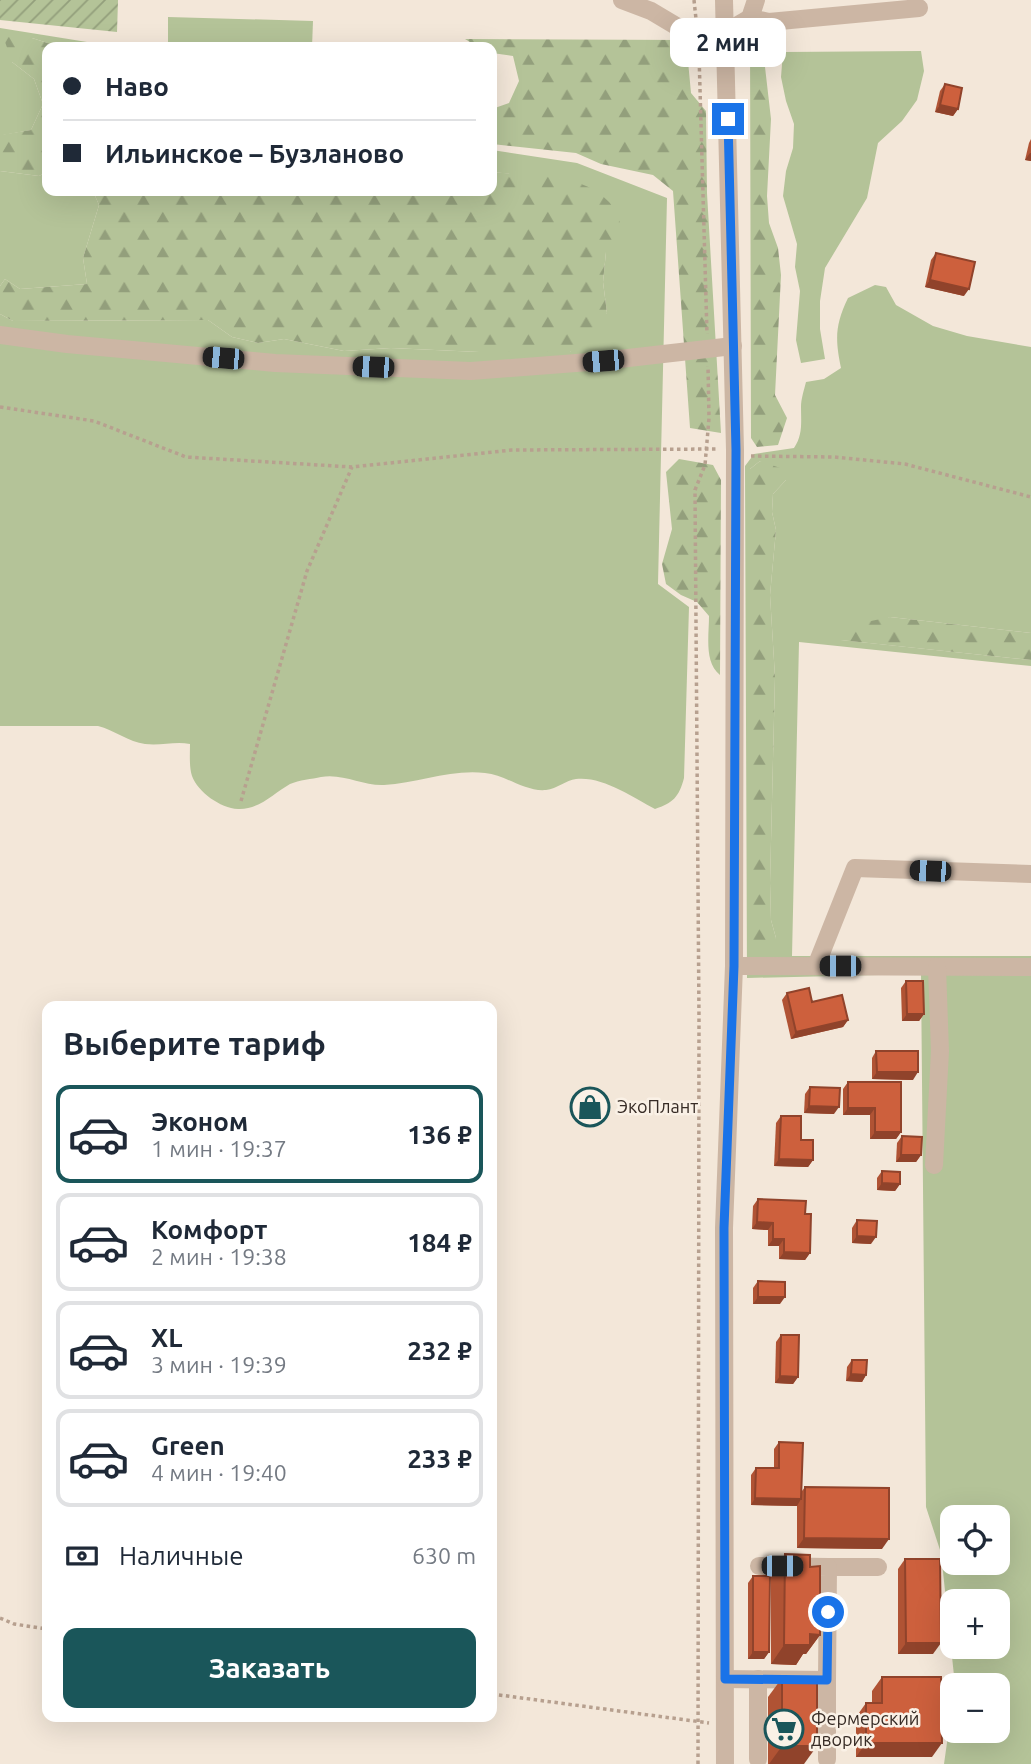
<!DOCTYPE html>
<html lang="ru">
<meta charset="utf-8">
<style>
:root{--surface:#fff;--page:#f6f6f7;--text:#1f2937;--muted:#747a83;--line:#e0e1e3;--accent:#1a565a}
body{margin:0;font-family:Ubuntu,sans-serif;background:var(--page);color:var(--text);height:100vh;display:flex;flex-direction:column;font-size:26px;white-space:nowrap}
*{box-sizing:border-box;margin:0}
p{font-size:23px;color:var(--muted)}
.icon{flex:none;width:38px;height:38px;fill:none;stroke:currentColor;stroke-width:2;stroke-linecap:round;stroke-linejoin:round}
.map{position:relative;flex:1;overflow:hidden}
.sheet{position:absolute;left:42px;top:1001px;width:455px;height:721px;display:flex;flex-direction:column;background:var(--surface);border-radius:14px;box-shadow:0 7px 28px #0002}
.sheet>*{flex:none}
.banner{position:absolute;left:42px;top:42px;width:455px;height:154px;border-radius:14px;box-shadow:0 7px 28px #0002;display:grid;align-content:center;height:154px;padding:0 21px;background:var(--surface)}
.fabs{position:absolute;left:940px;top:1505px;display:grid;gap:14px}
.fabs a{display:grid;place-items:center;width:70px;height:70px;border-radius:14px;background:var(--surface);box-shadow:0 7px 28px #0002;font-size:35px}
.end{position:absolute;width:32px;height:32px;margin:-16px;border:9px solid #1a73e8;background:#fff;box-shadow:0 0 0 4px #fff}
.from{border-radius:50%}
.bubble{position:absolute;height:49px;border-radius:14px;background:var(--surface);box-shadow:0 7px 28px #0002;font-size:23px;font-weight:700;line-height:49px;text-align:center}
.car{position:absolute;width:21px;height:42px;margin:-21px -10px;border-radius:9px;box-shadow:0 0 5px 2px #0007;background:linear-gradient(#222 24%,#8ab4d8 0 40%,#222 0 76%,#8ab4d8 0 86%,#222 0)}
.banner b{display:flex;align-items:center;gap:24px;height:66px;font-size:26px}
.banner b+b{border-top:2px solid var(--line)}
.banner i{width:18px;height:18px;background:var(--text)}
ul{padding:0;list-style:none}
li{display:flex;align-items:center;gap:21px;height:98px;margin:0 14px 10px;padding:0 7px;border:4px solid var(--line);border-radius:14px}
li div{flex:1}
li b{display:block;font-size:26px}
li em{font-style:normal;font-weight:700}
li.on{border-color:var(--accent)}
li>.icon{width:63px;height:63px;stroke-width:1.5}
h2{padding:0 21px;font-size:32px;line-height:84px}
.pay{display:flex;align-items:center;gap:18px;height:77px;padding:0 21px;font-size:26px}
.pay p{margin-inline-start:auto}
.primary-button{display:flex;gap:14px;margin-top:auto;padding:14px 21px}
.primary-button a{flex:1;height:80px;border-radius:14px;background:var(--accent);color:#fff;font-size:28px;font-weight:700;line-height:80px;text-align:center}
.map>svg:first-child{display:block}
</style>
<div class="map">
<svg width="1031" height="1764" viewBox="0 0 1031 1764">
<defs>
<pattern id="forest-firs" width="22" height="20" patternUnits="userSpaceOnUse" patternTransform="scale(1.75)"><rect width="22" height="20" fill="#b4c398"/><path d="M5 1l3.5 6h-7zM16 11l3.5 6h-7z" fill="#939f7c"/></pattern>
<pattern id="garden-furrows" width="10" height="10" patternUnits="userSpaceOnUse" patternTransform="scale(1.75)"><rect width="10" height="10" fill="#b4c398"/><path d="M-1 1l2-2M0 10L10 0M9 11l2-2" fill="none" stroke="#939f7c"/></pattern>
</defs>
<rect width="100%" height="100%" fill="#f3e7d9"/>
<g fill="#b4c398" fill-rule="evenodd">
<polygon points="168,17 313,21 312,47 168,47"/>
<polygon points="0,28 87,42 92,47 60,47 32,38 12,62 34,79 43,104 31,130 3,135 0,135"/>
<polygon points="921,51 924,71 917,100 902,121 878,143 867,198 825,268 820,301 820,329 825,359 801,363 796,340 800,291 795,267 797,244 783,196 786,171 793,148 794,124 786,101 781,77 783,52"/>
<path d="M492,150L577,163L667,198L658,584L689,607L684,778C679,797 673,803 655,809C632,797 603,776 576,779C566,780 557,789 546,790C525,792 506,775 485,773C451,769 418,783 384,785C363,786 343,773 321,777C312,779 299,780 290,784C274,793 259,810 238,809C220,808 198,792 192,776C189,767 190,754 190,744C175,741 161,746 145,744C129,742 114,730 98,726H0V314L13,321L208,320L232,337L258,343L284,339L344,351L391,348L479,352H570L607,313L603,282L606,252L560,179L492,172Z"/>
<polygon points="0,171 39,176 47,172 47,191 93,191 99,205 83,258 87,284 20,289 5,279 0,286"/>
<path d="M875,285L886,287L896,305L933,326L967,336L1031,347V633L890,617L841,640L1031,660V666L799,642L792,956H1031V1764H944L952,1707V1731H998V1685H955L941,1553L926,1507L921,974L747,978L745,466L754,454L794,448C803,435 801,422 801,407C801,399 804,390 806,382L824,379L841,368C835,339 835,325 848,298ZM760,461L786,480L773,494L772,512L776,530L770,595L775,677L770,883L771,920L776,938L750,951V469ZM952,1517H998V1563H952ZM952,1601H998V1647H952Z"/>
</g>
<g fill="url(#forest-firs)">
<polygon points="750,35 772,43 765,67 771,119 767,196 769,223 778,248 781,275 775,395 787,418 778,445 757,447 751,438"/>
<polygon points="3,36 32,38 60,47 47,47 47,172 39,176 0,171 0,135 31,130 43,104 34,79 12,62"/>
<polygon points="465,39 686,40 691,93 706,111 707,193 721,433 690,428 673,191 653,175 601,164 576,153 492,144 492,109 509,103 519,81 513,56 492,53 492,47 478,47"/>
<path d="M492,172C529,176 581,172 609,202C615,208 618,219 622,227L606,252L603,282L607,313L595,337L570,352H479L391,348L344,351L284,339L258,343L232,337L208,320L13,321L0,314V286L5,279L20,289L87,284L83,258L99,205L93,191H492Z"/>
<path d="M679,459L713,465L721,480L720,675C704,662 709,636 709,616L697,602L681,595L666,584L662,564L672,529L666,472Z"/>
<polygon points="760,461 789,471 786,480 773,494 772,512 776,530 770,595 775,677 770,883 771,920 776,938 769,954 754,954 750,951 750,469"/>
<path d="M890,617L1031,633V660L840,640C849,623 872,621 890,617Z"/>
</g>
<polygon fill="url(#garden-furrows)" points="0,0 118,0 117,32 0,20"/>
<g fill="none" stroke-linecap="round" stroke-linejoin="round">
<g stroke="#b7a08f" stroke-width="3.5" stroke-dasharray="3.5 3.5" stroke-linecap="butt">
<polyline points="694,0 696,19"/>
<polyline points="699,54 707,334"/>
<polyline points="0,407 94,421 186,457 352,467 512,450 717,449"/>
<polyline points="751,456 834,457 905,464 1031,497"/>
<polyline points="241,801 307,571 352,467"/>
<polyline points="0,1618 14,1624 47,1629"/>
<polyline points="492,1694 709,1723"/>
<polyline points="698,1764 699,1018 695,490 705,465 709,418 708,366"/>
</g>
<g stroke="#ccb6a4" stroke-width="18">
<polyline points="622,0 651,11 698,39 726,40"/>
<polyline points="724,0 735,450 734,966 724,1228 725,1764"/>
<polyline points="750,18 769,22 919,8"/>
<polyline points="726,32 750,18 756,0"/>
<polyline points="0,335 67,344 275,363 471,371 602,361 733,346"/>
<polyline points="734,966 1031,967"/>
<polyline points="816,966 855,868 1031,874"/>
<polyline points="934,1165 940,1051 937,967"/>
<polyline points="828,1567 878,1567"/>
<polyline points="725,1679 827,1680 828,1567 759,1566"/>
<polyline points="758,1759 758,1679"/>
<polyline points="827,1759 827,1680"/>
</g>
</g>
<g fill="#b05334">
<polygon points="945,84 958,109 953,116 935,112 940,91"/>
<polygon points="1031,139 1031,161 1025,160 1029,143"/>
<polygon points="936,253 964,296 925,287 931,260"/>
<polygon points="906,981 924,1014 919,1021 902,1021 901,988"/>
<polygon points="787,993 812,1002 848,1020 843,1027 791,1039 782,1000"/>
<polygon points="876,1051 913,1080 872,1079 872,1058"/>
<polygon points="848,1082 901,1132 896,1139 870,1139 870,1115 843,1115 843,1089"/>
<polygon points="810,1087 834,1114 804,1113 805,1094"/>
<polygon points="781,1116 801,1140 813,1160 808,1167 774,1166 776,1123"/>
<polygon points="902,1136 921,1155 916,1162 896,1162 897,1143"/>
<polygon points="882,1171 900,1184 895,1191 877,1190 877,1178"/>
<polygon points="758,1199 805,1214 810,1253 805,1260 779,1259 779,1246 768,1246 768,1230 752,1229 753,1206"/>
<polygon points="857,1220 871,1244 852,1243 852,1228"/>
<polygon points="758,1281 780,1304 753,1304 753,1288"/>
<polygon points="781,1335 798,1377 793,1384 775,1383 776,1342"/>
<polygon points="852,1360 866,1375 862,1382 846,1381 847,1367"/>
<polygon points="779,1442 802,1491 805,1487 882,1549 797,1548 797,1505 797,1506 751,1505 751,1475 756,1468 774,1468 774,1449"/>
<polygon points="785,1554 810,1567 820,1635 806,1654 803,1654 796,1665 771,1664 771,1574"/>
<polygon points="905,1559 933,1654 898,1654 898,1569"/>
<polygon points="753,1576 769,1652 764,1659 748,1659 748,1583"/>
<polygon points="882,1677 932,1757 856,1757 856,1717 866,1703 872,1703 872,1691"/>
<polygon points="782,1678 804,1764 768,1764 768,1697"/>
</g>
<g fill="#90432b">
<polygon points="940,105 958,109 953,116 935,112"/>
<polygon points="1030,153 1031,153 1031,161 1025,160"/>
<polygon points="930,280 969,289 964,296 925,287"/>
<polygon points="907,1014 924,1014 919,1021 902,1021"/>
<polygon points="848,1020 843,1027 791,1039 796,1032"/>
<polygon points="877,1072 918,1072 913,1080 872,1079"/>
<polygon points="809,1106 839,1107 834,1114 804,1113"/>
<polygon points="848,1108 875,1108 870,1115 843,1115"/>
<polygon points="875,1132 901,1132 896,1139 870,1139"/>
<polygon points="901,1155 921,1155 916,1162 896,1162"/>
<polygon points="779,1159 813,1160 808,1167 774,1166"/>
<polygon points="882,1183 900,1184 895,1191 877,1190"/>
<polygon points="757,1222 773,1223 768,1230 752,1229"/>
<polygon points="857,1236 876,1237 871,1244 852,1243"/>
<polygon points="773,1239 784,1239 779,1246 768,1246"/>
<polygon points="784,1252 810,1253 805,1260 779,1259"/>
<polygon points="758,1297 785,1297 780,1304 753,1304"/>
<polygon points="851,1374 866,1375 862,1382 846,1381"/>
<polygon points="780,1376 798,1377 793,1384 775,1383"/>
<polygon points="755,1498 801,1499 797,1506 751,1505"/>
<polygon points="804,1538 889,1539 882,1549 797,1548"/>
<polygon points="810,1634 820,1635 806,1654 803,1654 796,1665 771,1664 784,1645"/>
<polygon points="906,1643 941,1643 933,1654 898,1654"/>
<polygon points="753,1652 769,1652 764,1659 748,1659"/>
<polygon points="866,1743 942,1743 932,1757 856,1757"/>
<polygon points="782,1746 817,1746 804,1764 769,1764"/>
</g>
<g fill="#cd603d" stroke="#90432b" stroke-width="2">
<polygon points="945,84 962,88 958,109 940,105"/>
<polygon points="936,253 975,262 969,289 930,280"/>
<polygon points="906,981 923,981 924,1014 907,1014"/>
<polygon points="809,988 812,1002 842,995 848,1020 796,1032 787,993"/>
<polygon points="876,1051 918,1051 918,1072 877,1072"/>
<polygon points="848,1082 901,1082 901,1132 875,1132 875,1108 848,1108"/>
<polygon points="810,1087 840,1088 839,1107 809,1106"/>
<polygon points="781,1116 801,1116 801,1140 813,1140 813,1160 779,1159"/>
<polygon points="902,1136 922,1137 921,1155 901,1155"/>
<polygon points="882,1171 900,1172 900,1184 882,1183"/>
<polygon points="758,1199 806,1201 805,1214 811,1214 810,1253 784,1252 784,1239 773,1239 773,1223 757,1222"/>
<polygon points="857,1220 877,1221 876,1237 857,1236"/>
<polygon points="758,1281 785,1282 785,1297 758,1297"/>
<polygon points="781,1335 799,1335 798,1377 780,1376"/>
<polygon points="852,1360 867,1360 866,1375 851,1374"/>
<polygon points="779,1442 803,1443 801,1499 755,1498 756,1468 779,1468"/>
<polygon points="805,1487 889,1488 889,1539 804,1538"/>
<polygon points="785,1554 810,1555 810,1567 820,1566 820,1635 810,1634 810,1645 784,1645"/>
<polygon points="905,1559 940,1559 941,1643 906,1643"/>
<polygon points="753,1576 770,1576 769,1652 753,1652"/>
<polygon points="882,1677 941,1677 942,1743 866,1743 866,1703 882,1703"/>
<rect x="782" y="1678" width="35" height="68"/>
</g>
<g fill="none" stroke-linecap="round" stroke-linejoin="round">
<polyline stroke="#1a73e8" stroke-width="9" points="728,119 736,450 734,966 724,1228 725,1679 827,1680 828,1612"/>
</g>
<defs>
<symbol id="shop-ring" viewBox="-11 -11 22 22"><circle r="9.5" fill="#faf1e6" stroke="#1a565a" stroke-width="1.5"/><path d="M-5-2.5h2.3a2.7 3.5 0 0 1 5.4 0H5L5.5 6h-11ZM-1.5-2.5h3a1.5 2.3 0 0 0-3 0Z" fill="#1a565a"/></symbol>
<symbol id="supermarket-ring" viewBox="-11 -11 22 22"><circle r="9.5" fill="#faf1e6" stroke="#1a565a" stroke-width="1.5"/><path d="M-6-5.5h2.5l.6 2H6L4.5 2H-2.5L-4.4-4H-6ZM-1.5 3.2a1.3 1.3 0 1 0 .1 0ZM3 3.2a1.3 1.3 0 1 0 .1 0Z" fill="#1a565a"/></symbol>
</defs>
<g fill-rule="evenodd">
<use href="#shop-ring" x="568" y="1085" width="44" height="44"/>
<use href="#supermarket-ring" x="762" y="1707" width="44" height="44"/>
</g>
<g text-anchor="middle" stroke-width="5" stroke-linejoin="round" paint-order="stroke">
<g font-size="18" fill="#372c26" stroke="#faf1e6" text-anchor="start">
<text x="617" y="1113">ЭкоПлант</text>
<text x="811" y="1725">Фермерский<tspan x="811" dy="21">дворик</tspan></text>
</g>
</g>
</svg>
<div class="fabs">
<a><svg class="icon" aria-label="locate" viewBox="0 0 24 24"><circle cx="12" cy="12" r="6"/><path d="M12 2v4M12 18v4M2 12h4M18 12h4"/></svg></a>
<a>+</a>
<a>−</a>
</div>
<i class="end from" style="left:828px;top:1612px"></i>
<i class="end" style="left:728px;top:119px"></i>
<div class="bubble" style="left:670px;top:18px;width:116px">2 мин</div>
<i class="car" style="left:223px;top:358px;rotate:275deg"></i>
<i class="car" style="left:603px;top:361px;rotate:265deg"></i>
<i class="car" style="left:373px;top:367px;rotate:272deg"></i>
<i class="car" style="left:930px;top:871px;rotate:272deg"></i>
<i class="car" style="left:840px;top:966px;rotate:270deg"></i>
<i class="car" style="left:782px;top:1566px;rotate:90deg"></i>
<div class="banner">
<b><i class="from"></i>Наво</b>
<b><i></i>Ильинское – Бузланово</b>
</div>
<section class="sheet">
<h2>Выберите тариф</h2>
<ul>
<li class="on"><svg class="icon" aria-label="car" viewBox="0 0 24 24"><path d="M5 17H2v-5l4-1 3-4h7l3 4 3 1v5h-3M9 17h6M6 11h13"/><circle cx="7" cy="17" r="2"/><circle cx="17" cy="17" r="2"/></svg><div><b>Эконом</b><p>1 мин · 19:37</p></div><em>136 ₽</em></li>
<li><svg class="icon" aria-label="car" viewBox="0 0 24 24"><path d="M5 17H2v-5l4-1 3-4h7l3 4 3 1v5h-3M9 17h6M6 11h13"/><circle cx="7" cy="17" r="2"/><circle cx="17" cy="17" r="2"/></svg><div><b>Комфорт</b><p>2 мин · 19:38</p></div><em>184 ₽</em></li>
<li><svg class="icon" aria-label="car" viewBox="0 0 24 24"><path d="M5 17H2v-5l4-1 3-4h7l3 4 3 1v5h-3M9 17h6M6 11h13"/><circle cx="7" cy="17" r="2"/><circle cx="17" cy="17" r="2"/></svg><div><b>XL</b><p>3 мин · 19:39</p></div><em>232 ₽</em></li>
<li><svg class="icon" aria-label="car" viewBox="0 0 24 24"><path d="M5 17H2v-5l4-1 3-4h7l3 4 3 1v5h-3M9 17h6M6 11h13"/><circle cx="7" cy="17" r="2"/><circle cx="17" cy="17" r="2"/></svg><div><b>Green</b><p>4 мин · 19:40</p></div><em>233 ₽</em></li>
</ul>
<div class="pay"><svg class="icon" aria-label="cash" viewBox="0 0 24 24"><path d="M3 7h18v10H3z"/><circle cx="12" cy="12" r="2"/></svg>Наличные<p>630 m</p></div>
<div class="primary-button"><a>Заказать</a></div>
</section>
</div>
